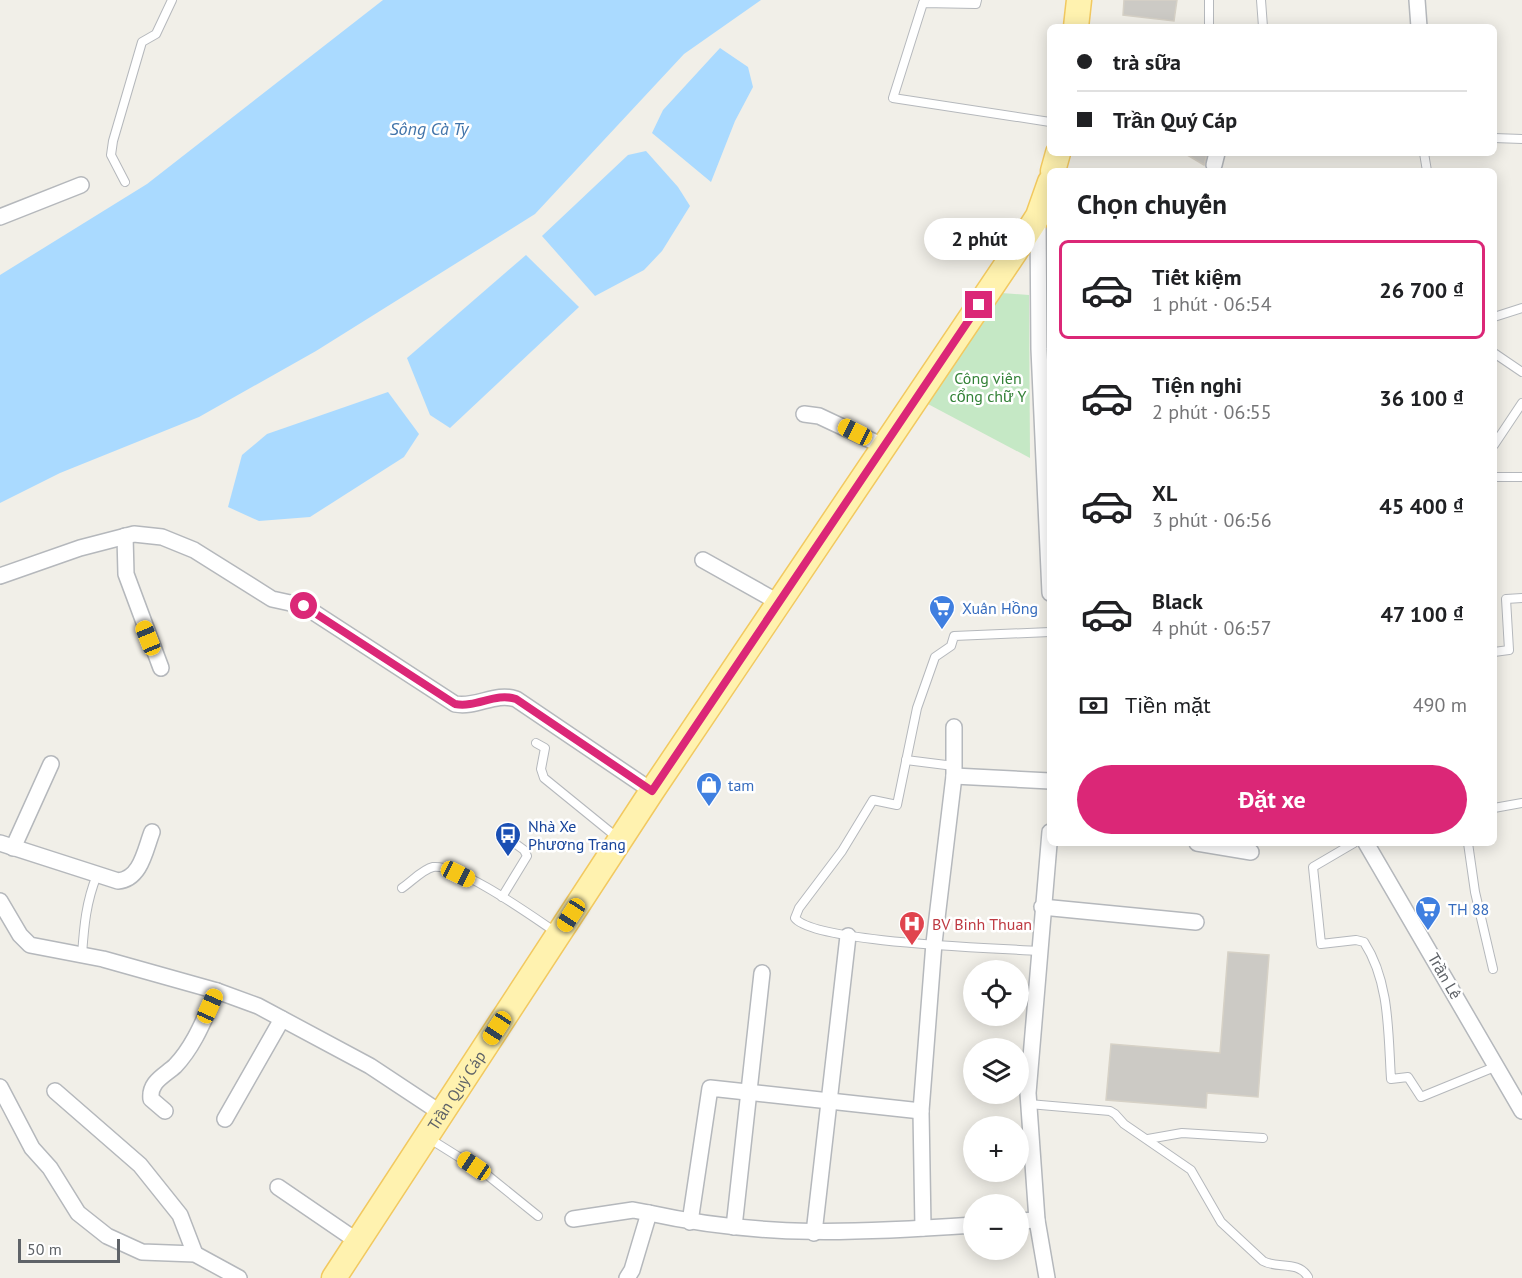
<!DOCTYPE html>
<html lang="vi">
<meta charset="utf-8">
<style>
:root{--surface:#fff;--page:#f2f2f2;--text:#202124;--muted:#757577;--line:#e0e0e0;--accent:#db2777}
body{margin:0;font-family:"PT Sans",sans-serif;background:var(--page);color:var(--text);height:100vh;display:flex;flex-direction:column;font-size:22px;white-space:nowrap}
*{box-sizing:border-box;margin:0}
p{font-size:20px;color:var(--muted)}
.icon{flex:none;width:33px;height:33px;fill:none;stroke:currentColor;stroke-width:2;stroke-linecap:round;stroke-linejoin:round}
.map{position:relative;flex:1;overflow:hidden}
.drawer{position:absolute;left:1047px;top:168px;width:450px;height:678px;display:flex;flex-direction:column;background:var(--surface);border-radius:9px;box-shadow:0 3px 15px #0003}
.drawer>*{flex:none}
.hud{position:absolute;left:1047px;top:24px;width:450px;height:132px;border-radius:9px;box-shadow:0 3px 15px #0003;display:grid;align-content:center;height:132px;padding:0 30px;background:var(--surface)}
.fabs{position:absolute;left:963px;top:960px;display:grid;gap:12px}
.fabs a{display:grid;place-items:center;width:66px;height:66px;border-radius:50%;background:var(--surface);box-shadow:0 3px 15px #0003;font-size:30px}
.scale{position:absolute;left:18px;bottom:15px;width:102px;box-sizing:border-box;padding-left:6px;border:3px solid #5f6368;border-top:0;font-size:16px;line-height:21px;white-space:nowrap;color:#5f6368;-webkit-text-stroke:4px #fff;paint-order:stroke}
.end{position:absolute;width:27px;height:27px;margin:-14px;border:8px solid #db2777;background:#fff;box-shadow:0 0 0 3px #fff}
.from{border-radius:50%}
.bubble{position:absolute;height:42px;border-radius:21px;background:var(--surface);box-shadow:0 3px 15px #0003;font-size:20px;font-weight:700;line-height:42px;text-align:center}
.car{position:absolute;width:18px;height:36px;margin:-18px -9px;border-radius:8px;box-shadow:0 0 4px 2px #0007;background:linear-gradient(#f5c518 24%,#345 0 40%,#f5c518 0 76%,#345 0 86%,#f5c518 0)}
.hud b{display:flex;align-items:center;gap:21px;height:57px;font-size:22px}
.hud b+b{border-top:2px solid var(--line)}
.hud i{width:15px;height:15px;background:var(--text)}
ul{padding:0;list-style:none}
li{display:flex;align-items:center;gap:18px;height:99px;margin:0 12px 9px;padding:0 18px;border:3px solid transparent;border-radius:9px}
li div{flex:1}
li b{display:block;font-size:22px}
li em{font-style:normal;font-weight:700}
li.active{border-color:var(--accent)}
li>.icon{width:54px;height:54px;stroke-width:1.5}
h2{padding:0 30px;font-size:27px;line-height:72px}
.pay{display:flex;align-items:center;gap:15px;height:66px;padding:0 30px;font-size:22px}
.pay p{margin-inline-start:auto}
.action{display:flex;gap:12px;margin-top:auto;padding:12px 30px}
.action a{flex:1;height:69px;border-radius:36px;background:var(--accent);color:#fff;font-size:24px;font-weight:700;line-height:69px;text-align:center}
.map>svg:first-child{display:block}
</style>
<div class="map">
<svg width="1522" height="1278" viewBox="0 0 1522 1278">
<rect width="100%" height="100%" fill="#f1efe8"/>
<polygon fill="#c5e8c5" points="1002,293 1029,295 1030,458 926,403"/>
<g fill="#aadaff">
<polygon points="383,0 761,0 684,54 535,214 316,351 199,417 60,473 0,503 0,275 147,184"/>
<polygon points="720,48 748,67 753,87 735,121 711,182 652,133 663,110"/>
<polygon points="646,151 678,187 690,206 662,251 644,270 595,296 542,236 628,155"/>
<polygon points="526,255 579,307 450,428 430,415 407,358"/>
<polygon points="388,392 419,434 404,457 310,517 259,521 228,507 242,455 267,434"/>
</g>
<g fill="#cccac5" stroke="#d6d1c6" stroke-width="1.5">
<polygon points="1124,0 1177,0 1174,21 1123,15"/>
<polygon points="1184,153 1207,154 1204,165"/>
<polygon points="1228,952 1269,955 1258,1097 1207,1093 1206,1108 1106,1100 1111,1044 1220,1053"/>
</g>
<g fill="none" stroke-linecap="round" stroke-linejoin="round">
<defs>
<g id="lane">
<polyline points="977,0 976,4 923,3 893,98 1050,122"/>
<polyline points="1209,0 1209,27"/>
<polyline points="1261,0 1263,27"/>
<polyline points="1494,138 1522,139"/>
<polyline points="1424,153 1427,171"/>
<polyline points="125,182 111,155 113,141 142,42 156,34 172,0"/>
<polyline points="1494,317 1522,308"/>
<polyline points="1494,353 1522,372"/>
<polyline points="1494,445 1522,403"/>
<polyline points="1494,477 1522,477"/>
<polyline points="1494,652 1509,650 1506,599 1522,598"/>
<polyline points="536,743 545,748 541,769 544,778 619,839"/>
<polyline points="906,760 954,766"/>
<polyline points="1494,808 1522,803"/>
<polyline points="502,834 524,850 527,856 502,897"/>
<path d="M1354,843L1313,867L1321,944L1356,940L1364,942C1390,982 1388,1033 1391,1079L1408,1077L1421,1097L1497,1066"/>
<polyline points="1468,843 1475,892 1493,969"/>
<path d="M402,888C411,882 423,869 433,867C460,864 533,917 557,933"/>
<path d="M1038,951C999,948 814,943 795,918L799,908L842,851L873,800L897,805L917,708L935,657L951,646L954,636L1050,632"/>
<path d="M82,955C84,926 86,902 97,875"/>
<path d="M1029,1104L1110,1111L1115,1114L1124,1124L1191,1170L1221,1222L1263,1261C1277,1269 1298,1260 1308,1277"/>
<polyline points="430,1139 486,1174 538,1216"/>
<polyline points="1148,1139 1182,1133 1263,1138"/>
</g>
<g id="street">
<polyline points="1417,0 1419,27"/>
<polyline points="1214,165 1217,153"/>
<polyline points="0,217 81,185"/>
<polyline points="1038,219 1039,349 1050,593"/>
<polyline points="804,414 819,416 883,446"/>
<polyline points="125,536 126,574 161,668"/>
<polyline points="703,560 778,602"/>
<path d="M0,576L80,548L134,534L162,537L194,550L272,599L304,606L455,704C477,708 495,692 516,699L652,791"/>
<polyline points="954,776 1050,781"/>
<path d="M0,843L118,881C141,879 145,850 152,832"/>
<polyline points="1197,843 1251,852"/>
<polyline points="1366,843 1522,1111"/>
<polyline points="13,848 51,764"/>
<polyline points="0,901 20,935 30,945 103,959 217,991 258,1006 370,1066 441,1113"/>
<polyline points="1042,907 1196,922"/>
<polyline points="0,1087 32,1148 50,1168 78,1213 107,1236 142,1252 195,1254 239,1278"/>
<polyline points="55,1091 140,1165 180,1215 195,1254"/>
<path d="M165,1111L151,1099C149,1082 164,1076 175,1066C195,1045 205,1017 217,991"/>
<polyline points="225,1119 282,1019"/>
<polyline points="278,1187 357,1241"/>
<polyline points="573,1219 633,1210 649,1213"/>
<polyline points="1018,1221 1037,1220"/>
<polyline points="690,1222 710,1088 921,1111"/>
<polyline points="734,1227 762,973"/>
<polyline points="923,1228 921,1111 934,943 954,776 954,727"/>
<polyline points="814,1233 848,936"/>
<path d="M627,1278L632,1270L649,1213C762,1238 859,1233 974,1225"/>
<polyline points="1047,1278 1037,1220 1028,1093 1050,832"/>
</g>
<g id="primary">
<polyline points="1076,27 1079,0"/>
<polyline points="1053,171 1058,153"/>
<path id="s1" d="M334,1278L652,791L1015,252L1038,216L1050,182"/>
</g>
</defs>
<use href="#lane" stroke="#b5b8bc" stroke-width="10"/>
<use href="#street" stroke="#b5b8bc" stroke-width="18"/>
<use href="#primary" stroke="#f2c960" stroke-width="27"/>
<use href="#lane" stroke="#fff" stroke-width="8"/>
<use href="#street" stroke="#fff" stroke-width="15"/>
<use href="#primary" stroke="#fff2af" stroke-width="24"/>
</g>
<g fill="none" stroke-linecap="round" stroke-linejoin="round">
<path stroke="#db2777" stroke-width="8" d="M304,606L455,704C477,708 495,692 516,699L652,791L979,305"/>
</g>
<defs>
<symbol id="supermarket-pin" viewBox="-11 -11 22 30"><path d="M0 17L-7.5 6A9.5 9.5 0 1 1 7.5 6Z" fill="#3f7fe0" stroke="#fff"/><path d="M-6-5.5h2.5l.6 2H6L4.5 2H-2.5L-4.4-4H-6ZM-1.5 3.2a1.3 1.3 0 1 0 .1 0ZM3 3.2a1.3 1.3 0 1 0 .1 0Z" fill="#fff"/></symbol>
<symbol id="shop-pin" viewBox="-11 -11 22 30"><path d="M0 17L-7.5 6A9.5 9.5 0 1 1 7.5 6Z" fill="#3f7fe0" stroke="#fff"/><path d="M-5-2.5h2.3a2.7 3.5 0 0 1 5.4 0H5L5.5 6h-11ZM-1.5-2.5h3a1.5 2.3 0 0 0-3 0Z" fill="#fff"/></symbol>
<symbol id="bus-pin" viewBox="-11 -11 22 30"><path d="M0 17L-7.5 6A9.5 9.5 0 1 1 7.5 6Z" fill="#1a4fb4" stroke="#fff"/><path d="M-5-6H5V4H4V6H2V4H-2V6H-4V4H-5ZM-3.5-4V0h7V-4ZM-3.5 1.2v1.5H-2V1.2ZM2 1.2v1.5H3.5V1.2Z" fill="#fff"/></symbol>
<symbol id="hospital-pin" viewBox="-11 -11 22 30"><path d="M0 17L-7.5 6A9.5 9.5 0 1 1 7.5 6Z" fill="#e0444e" stroke="#fff"/><path d="M-5-5h3v3.5h4V-5h3V5h-3V1.5h-4V5h-3Z" fill="#fff"/></symbol>
</defs>
<g fill-rule="evenodd">
<use href="#supermarket-pin" x="927" y="593" width="30" height="40"/>
<use href="#shop-pin" x="694" y="770" width="30" height="40"/>
<use href="#bus-pin" x="493" y="820" width="30" height="40"/>
<use href="#supermarket-pin" x="1413" y="894" width="30" height="40"/>
<use href="#hospital-pin" x="897" y="909" width="30" height="40"/>
</g>
<g text-anchor="middle" stroke-width="5" stroke-linejoin="round" paint-order="stroke">
<g font-size="16" fill="#348238" stroke="#fff">
<text x="988" y="384">Công viên<tspan x="988" dy="18">cổng chữ Y</tspan></text>
</g>
<g font-size="16" fill="#366cbe" stroke="#fff" text-anchor="start">
<text x="962" y="614">Xuân Hồng</text>
<text x="728" y="791">tam</text>
<text x="1448" y="915">TH 88</text>
</g>
<g font-size="16" fill="#164399" stroke="#fff" text-anchor="start">
<text x="528" y="832">Nhà Xe<tspan x="528" dy="18">Phương Trang</tspan></text>
</g>
<g font-size="16" fill="#be3a42" stroke="#fff" text-anchor="start">
<text x="932" y="930">BV Binh Thuan</text>
</g>
<g font-size="16" fill="#5f6368" stroke="#fff">
<text transform="translate(1445 976) rotate(60)" y="6">Trần Lê</text>
<text dy="6" stroke="none"><textPath href="#s1" startOffset="224">Trần Quý Cáp</textPath></text>
</g>
<g font-size="18" font-style="italic" fill="#4174aa" stroke="#fff">
<text x="429" y="135">Sông Cà Ty</text>
</g>
</g>
</svg>
<div class="fabs">
<a><svg class="icon" aria-label="locate" viewBox="0 0 24 24"><circle cx="12" cy="12" r="6"/><path d="M12 2v4M12 18v4M2 12h4M18 12h4"/></svg></a>
<a><svg class="icon" aria-label="layers" viewBox="0 0 24 24"><path d="M12 4l9 5-9 5-9-5zM3 14l9 5 9-5"/></svg></a>
<a>+</a>
<a>−</a>
</div>
<div class="scale">50 m</div>
<i class="end from" style="left:304px;top:606px"></i>
<i class="end" style="left:979px;top:305px"></i>
<div class="bubble" style="left:924px;top:218px;width:111px">2 phút</div>
<i class="car" style="left:855px;top:432px;rotate:297deg"></i>
<i class="car" style="left:148px;top:638px;rotate:338deg"></i>
<i class="car" style="left:458px;top:874px;rotate:116deg"></i>
<i class="car" style="left:571px;top:915px;rotate:213deg"></i>
<i class="car" style="left:210px;top:1006px;rotate:24deg"></i>
<i class="car" style="left:497px;top:1028px;rotate:213deg"></i>
<i class="car" style="left:474px;top:1166px;rotate:304deg"></i>
<div class="hud">
<b><i class="from"></i>trà sữa</b>
<b><i></i>Trần Quý Cáp</b>
</div>
<section class="drawer">
<h2>Chọn chuyến</h2>
<ul>
<li class="active"><svg class="icon" aria-label="car" viewBox="0 0 24 24"><path d="M5 17H2v-5l4-1 3-4h7l3 4 3 1v5h-3M9 17h6M6 11h13"/><circle cx="7" cy="17" r="2"/><circle cx="17" cy="17" r="2"/></svg><div><b>Tiết kiệm</b><p>1 phút · 06:54</p></div><em>26 700 ₫</em></li>
<li><svg class="icon" aria-label="car" viewBox="0 0 24 24"><path d="M5 17H2v-5l4-1 3-4h7l3 4 3 1v5h-3M9 17h6M6 11h13"/><circle cx="7" cy="17" r="2"/><circle cx="17" cy="17" r="2"/></svg><div><b>Tiện nghi</b><p>2 phút · 06:55</p></div><em>36 100 ₫</em></li>
<li><svg class="icon" aria-label="car" viewBox="0 0 24 24"><path d="M5 17H2v-5l4-1 3-4h7l3 4 3 1v5h-3M9 17h6M6 11h13"/><circle cx="7" cy="17" r="2"/><circle cx="17" cy="17" r="2"/></svg><div><b>XL</b><p>3 phút · 06:56</p></div><em>45 400 ₫</em></li>
<li><svg class="icon" aria-label="car" viewBox="0 0 24 24"><path d="M5 17H2v-5l4-1 3-4h7l3 4 3 1v5h-3M9 17h6M6 11h13"/><circle cx="7" cy="17" r="2"/><circle cx="17" cy="17" r="2"/></svg><div><b>Black</b><p>4 phút · 06:57</p></div><em>47 100 ₫</em></li>
</ul>
<div class="pay"><svg class="icon" aria-label="cash" viewBox="0 0 24 24"><path d="M3 7h18v10H3z"/><circle cx="12" cy="12" r="2"/></svg>Tiền mặt<p>490 m</p></div>
<div class="action"><a>Đặt xe</a></div>
</section>
</div>
